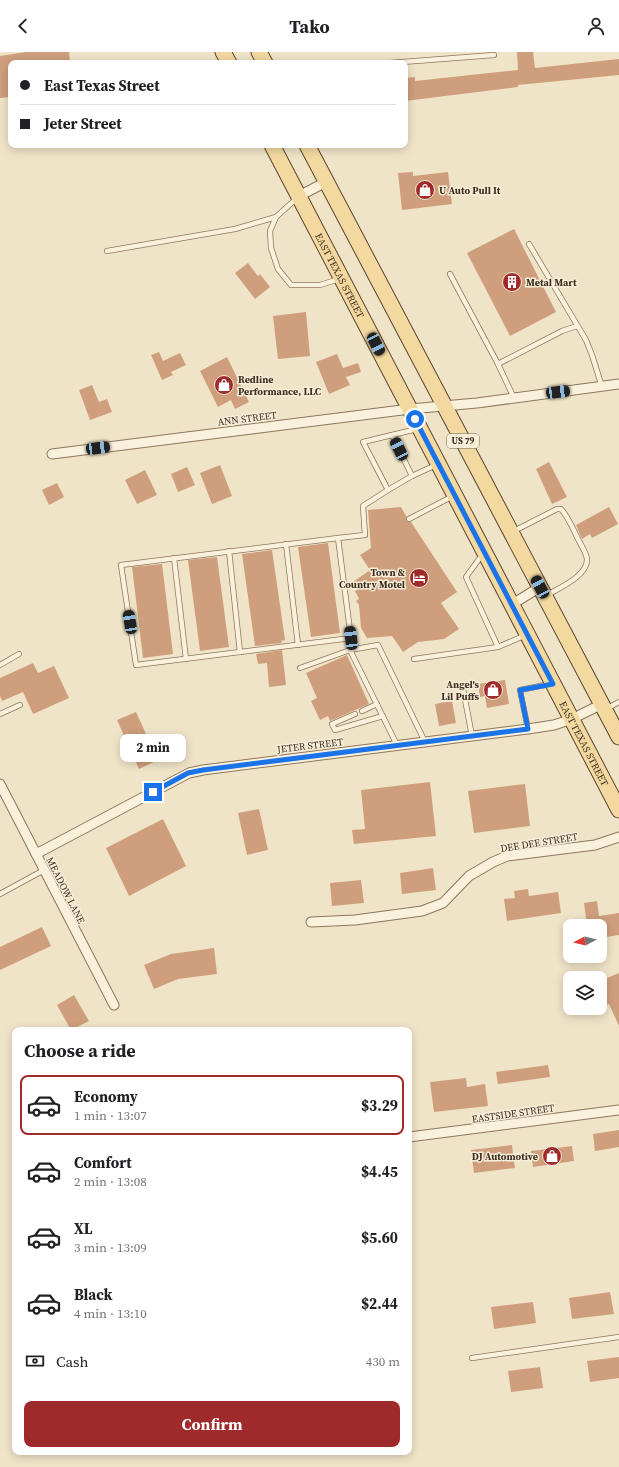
<!DOCTYPE html>
<meta charset="utf-8">
<style>
:root{--surface:#fff;--page:#f2f2f2;--text:#202124;--muted:#757577;--line:#e0e0e0;--accent:#9e2a2b}
body{margin:0;font-family:"Source Serif 4",serif;background:var(--page);color:var(--text);height:100vh;display:flex;flex-direction:column;font-size:15px;white-space:nowrap}
*{box-sizing:border-box;margin:0}
p{font-size:13px;color:var(--muted)}
.icon{flex:none;width:22px;height:22px;fill:none;stroke:currentColor;stroke-width:2;stroke-linecap:round;stroke-linejoin:round}
.map{position:relative;flex:1;overflow:hidden}
.side{position:absolute;left:12px;top:975px;width:400px;height:428px;display:flex;flex-direction:column;background:var(--surface);border-radius:8px;box-shadow:0 2px 10px #0003}
.side>*{flex:none}
.banner{position:absolute;left:8px;top:8px;width:400px;height:88px;border-radius:8px;box-shadow:0 2px 10px #0003;display:grid;align-content:center;height:88px;padding:0 12px;background:var(--surface)}
.needle{width:26px;rotate:263deg}
.buttons{position:absolute;left:563px;top:867px;display:grid;gap:8px}
.buttons a{display:grid;place-items:center;width:44px;height:44px;border-radius:8px;background:var(--surface);box-shadow:0 2px 10px #0003;font-size:20px}
.end{position:absolute;width:18px;height:18px;margin:-9px;border:5px solid #1a73e8;background:#fff;box-shadow:0 0 0 2px #fff}
.from{border-radius:50%}
.bubble{position:absolute;height:28px;border-radius:8px;background:var(--surface);box-shadow:0 2px 10px #0003;font-size:13px;font-weight:700;line-height:28px;text-align:center}
.car{position:absolute;width:12px;height:24px;margin:-12px -6px;border-radius:5px;box-shadow:0 0 3px 1px #0007;background:linear-gradient(#222 24%,#8ab4d8 0 40%,#222 0 76%,#8ab4d8 0 86%,#222 0)}
.banner b{display:flex;align-items:center;gap:14px;height:38px;font-size:15px}
.banner b+b{border-top:1px solid var(--line)}
.banner i{width:10px;height:10px;background:var(--text)}
ul{padding:0;list-style:none}
li{display:flex;align-items:center;gap:12px;height:60px;margin:0 8px 6px;padding:0 4px;border:2px solid transparent;border-radius:8px}
li div{flex:1}
li b{display:block;font-size:15px}
li em{font-style:normal;font-weight:700}
li.active{border-color:var(--accent)}
li>.icon{width:36px;height:36px;stroke-width:1.5}
h2{padding:0 12px;font-size:18px;line-height:48px}
.pay{display:flex;align-items:center;gap:10px;height:44px;padding:0 12px;font-size:15px}
.pay p{margin-inline-start:auto}
.cta{display:flex;gap:8px;margin-top:auto;padding:8px 12px}
.cta a{flex:1;height:46px;border-radius:8px;background:var(--accent);color:#fff;font-size:16px;font-weight:700;line-height:46px;text-align:center}
header{display:flex;justify-content:space-between;align-items:center;height:52px;padding:0 12px;background:var(--surface);font-size:18px;font-weight:700}
.map>svg:first-child{display:block}
</style>
<header><svg class="icon" aria-label="back" viewBox="0 0 24 24"><path d="M15 5l-7 7 7 7"/></svg>Tako<svg class="icon" aria-label="person" viewBox="0 0 24 24"><circle cx="12" cy="8" r="4"/><path d="M4 21q1-7 8-7t8 7"/></svg></header>
<div class="map">
<svg width="619" height="1415" viewBox="0 0 619 1415">
<rect width="100%" height="100%" fill="#f0e4c8"/>
<g fill="#cf9f7d">
<polygon points="26,0 69,0 70,11 11,11 11,30 8,30 10,45 0,46 0,4"/>
<polygon points="517,0 533,0 535,16 619,7 619,23 518,33 518,35 405,49 405,26 415,25 415,29 518,18"/>
<polygon points="413,120 413,124 448,120 452,152 402,158 398,121"/>
<polygon points="514,177 556,260 510,284 467,201"/>
<polygon points="248,211 258,224 260,222 270,235 255,247 235,221"/>
<polygon points="306,260 310,304 278,307 273,264"/>
<polygon points="159,300 163,309 180,301 186,313 171,320 173,323 162,328 151,303"/>
<polygon points="337,302 343,316 358,311 361,320 346,325 350,333 329,342 316,310"/>
<polygon points="227,305 249,350 235,357 231,348 218,355 200,319"/>
<polygon points="92,333 99,350 107,347 112,360 90,368 79,338"/>
<polygon points="549,410 567,445 552,452 536,417"/>
<polygon points="220,413 232,444 212,452 200,421"/>
<polygon points="187,415 195,433 178,440 171,422"/>
<polygon points="145,418 157,443 137,452 125,428"/>
<polygon points="57,431 64,445 49,453 42,438"/>
<polygon points="401,455 406,464 406,469 411,470 457,540 441,551 459,577 444,587 418,590 403,600 392,584 367,586 361,576 359,553 356,549 359,547 355,539 358,537 353,530 370,518 360,503 371,496 368,458"/>
<polygon points="609,455 618,472 592,486 590,482 582,487 576,473"/>
<polygon points="328,491 340,581 311,585 298,495"/>
<polygon points="272,498 285,588 281,589 282,591 255,594 242,502"/>
<polygon points="217,505 229,595 200,599 188,508"/>
<polygon points="162,512 173,602 143,606 132,515"/>
<polygon points="282,598 286,633 269,635 267,611 258,612 256,602"/>
<polygon points="347,603 369,652 330,669 328,664 320,668 311,649 317,646 306,621"/>
<polygon points="33,611 38,621 54,614 69,646 33,662 23,640 2,649 0,644 0,626"/>
<polygon points="505,628 509,652 487,656 485,644 480,645 478,632"/>
<polygon points="452,649 456,671 439,674 435,652"/>
<polygon points="136,660 158,708 139,717 117,668"/>
<polygon points="430,730 436,784 354,792 352,778 365,777 361,738"/>
<polygon points="525,732 530,774 474,781 468,739"/>
<polygon points="259,757 268,798 247,803 238,761"/>
<polygon points="163,767 186,814 129,844 106,796"/>
<polygon points="433,816 436,838 402,842 400,821"/>
<polygon points="361,828 364,851 332,854 330,831"/>
<polygon points="528,837 529,844 558,840 561,861 507,869 504,847 515,846 514,839"/>
<polygon points="597,849 599,864 619,861 619,883 600,886 600,874 587,874 584,851"/>
<polygon points="42,875 51,894 0,918 0,895"/>
<polygon points="214,896 217,922 178,927 154,937 144,913 171,902"/>
<polygon points="619,921 619,974 609,952 600,956 600,929"/>
<polygon points="74,943 89,969 71,978 57,953"/>
<polygon points="548,1013 550,1025 498,1032 496,1020"/>
<polygon points="466,1026 467,1035 485,1032 488,1054 434,1060 430,1030"/>
<polygon points="619,1078 619,1095 595,1099 593,1082"/>
<polygon points="512,1093 515,1116 474,1121 471,1098"/>
<polygon points="572,1094 574,1109 533,1115 531,1099"/>
<polygon points="610,1240 614,1262 572,1267 569,1246"/>
<polygon points="533,1250 536,1271 494,1277 491,1255"/>
<polygon points="619,1305 619,1326 590,1330 587,1309"/>
<polygon points="540,1315 543,1336 511,1340 508,1319"/>
</g>
<g fill="none" stroke-linecap="round" stroke-linejoin="round">
<defs>
<g id="service">
<polyline points="389,11 494,3"/>
<polyline points="296,147 276,165 270,179 271,196 278,217 291,233 320,233 339,227"/>
<polyline points="529,192 586,288 592,303 602,335"/>
<polyline points="107,199 235,177 276,165"/>
<polyline points="450,222 498,312 514,346"/>
<polyline points="498,312 562,279 577,274"/>
<polyline points="412,424 436,413"/>
<polyline points="388,438 412,424 392,383"/>
<polyline points="409,467 453,444"/>
<path d="M512,480L557,457H561C569,466 573,477 578,487C581,493 586,500 587,507C588,524 559,536 547,543"/>
<polyline points="338,486 351,586 136,613 121,513 338,486 365,483 363,454 388,438 363,390 417,377"/>
<polyline points="286,492 298,593"/>
<polyline points="229,499 240,600"/>
<polyline points="174,506 186,607"/>
<polyline points="498,595 526,583"/>
<polyline points="414,607 498,595 466,525 482,503"/>
<polyline points="0,613 19,602"/>
<polyline points="300,616 350,598"/>
<polyline points="463,637 472,684"/>
<polyline points="606,657 619,650"/>
<polyline points="362,659 377,652"/>
<polyline points="0,662 20,653"/>
<polyline points="355,662 332,672 335,678 383,664"/>
<polyline points="528,677 520,638 550,632"/>
<polyline points="397,693 350,598 378,593 425,690"/>
<polyline points="0,842 44,818"/>
<polyline points="472,1306 619,1285"/>
</g>
<g id="minor">
<polyline points="299,144 326,130"/>
<polyline points="52,402 410,357 477,351 619,332"/>
<polyline points="511,553 540,535"/>
<polyline points="0,732 114,953"/>
<polyline points="36,802 189,721 203,718 528,677 554,673 572,667 602,652"/>
<polyline points="311,870 355,868 422,859 443,851 469,824 493,810 507,804 595,793 619,785"/>
<polyline points="409,1085 619,1058"/>
</g>
<g id="primary">
<polyline points="223,0 229,11"/>
<polyline points="259,0 265,11"/>
<path id="s1" d="M272,93L619,758"/>
<polyline points="307,93 619,685"/>
</g>
</defs>
<use href="#service" stroke="#8d765c" stroke-width="6"/>
<use href="#minor" stroke="#8d765c" stroke-width="11"/>
<use href="#primary" stroke="#5b4430" stroke-width="17"/>
<use href="#service" stroke="#faf1dc" stroke-width="4.5"/>
<use href="#minor" stroke="#faf1dc" stroke-width="9"/>
<use href="#primary" stroke="#f3d9a0" stroke-width="15"/>
</g>
<g fill="none" stroke-linecap="round" stroke-linejoin="round">
<polyline stroke="#1a73e8" stroke-width="5" points="153,740 188,721 203,718 528,677 520,638 553,632 415,367"/>
</g>
<defs>
<symbol id="shop-disc" viewBox="-11 -11 22 22"><circle r="9.5" fill="#9e2a2b" stroke="#f7eed8"/><path d="M-5-2.5h2.3a2.7 3.5 0 0 1 5.4 0H5L5.5 6h-11ZM-1.5-2.5h3a1.5 2.3 0 0 0-3 0Z" fill="#fff"/></symbol>
<symbol id="building-disc" viewBox="-11 -11 22 22"><circle r="9.5" fill="#9e2a2b" stroke="#f7eed8"/><path d="M-4-6H4V6H1V3H-1V6H-4ZM-2.5-4.3h1.7v1.8h-1.7ZM.8-4.3h1.7v1.8H.8ZM-2.5-1h1.7V.8h-1.7ZM.8-1h1.7V.8H.8Z" fill="#fff"/></symbol>
<symbol id="hotel-disc" viewBox="-11 -11 22 22"><circle r="9.5" fill="#9e2a2b" stroke="#f7eed8"/><path d="M-6-4.5h1.5V1H6V5H4.5V3h-9V5H-6ZM-4 0a1.8 1.8 0 1 1 3.6 0ZM.5 0V-2.5h3Q6-2.5 6 0Z" fill="#fff"/></symbol>
</defs>
<g fill-rule="evenodd">
<use href="#shop-disc" x="414" y="127" width="22" height="22"/>
<use href="#building-disc" x="501" y="219" width="22" height="22"/>
<use href="#shop-disc" x="213" y="322" width="22" height="22"/>
<use href="#hotel-disc" x="408" y="515" width="22" height="22"/>
<use href="#shop-disc" x="482" y="627" width="22" height="22"/>
<use href="#shop-disc" x="541" y="1093" width="22" height="22"/>
</g>
<g text-anchor="middle" stroke-width="3" stroke-linejoin="round" paint-order="stroke">
<rect fill="#f7eed8" stroke="#756857" stroke-width="1" x="447" y="382" width="32" height="14" rx="3"/>
<g font-size="9" font-weight="bold" fill="#3d2e20">
<text x="463" y="392">US 79</text>
</g>
<g font-size="10" font-weight="bold" fill="#3d2e20" stroke="#f7eed8" text-anchor="start">
<text x="439" y="142">U Auto Pull It</text>
<text x="526" y="234">Metal Mart</text>
<text x="238" y="331">Redline<tspan x="238" dy="12">Performance, LLC</tspan></text>
<text x="405" y="524" text-anchor="end">Town &amp;<tspan x="405" dy="12">Country Motel</tspan></text>
<text x="479" y="636" text-anchor="end">Angel's<tspan x="479" dy="12">Lil Puffs</tspan></text>
<text x="538" y="1108" text-anchor="end">DJ Automotive</text>
</g>
<g font-size="10" fill="#3d2e20" stroke="#f7eed8">
<text dy="4" stroke="none"><textPath href="#s1" startOffset="147">EAST TEXAS STREET</textPath></text>
<text transform="translate(247 366) rotate(-7)" y="4">ANN STREET</text>
<text dy="4" stroke="none"><textPath href="#s1" startOffset="675">EAST TEXAS STREET</textPath></text>
<text transform="translate(310 693) rotate(-7)" y="4">JETER STREET</text>
<text transform="translate(539 790) rotate(-9)" y="4">DEE DEE STREET</text>
<text transform="translate(66 838) rotate(63)" y="4">MEADOW LANE</text>
<text transform="translate(513 1061) rotate(-8)" y="4">EASTSIDE STREET</text>
</g>
</g>
</svg>
<div class="buttons">
<a><svg class="needle" viewBox="-14 -14 28 28"><path d="M0-13l5 13h-10z" fill="#e53935"/><path d="M0 13l5-13h-10z" fill="#757577"/></svg></a>
<a><svg class="icon" aria-label="layers" viewBox="0 0 24 24"><path d="M12 4l9 5-9 5-9-5zM3 14l9 5 9-5"/></svg></a>
</div>
<i class="end from" style="left:415px;top:367px"></i>
<i class="end" style="left:153px;top:740px"></i>
<div class="bubble" style="left:120px;top:682px;width:66px">2 min</div>
<i class="car" style="left:376px;top:292px;rotate:153deg"></i>
<i class="car" style="left:558px;top:340px;rotate:83deg"></i>
<i class="car" style="left:98px;top:396px;rotate:83deg"></i>
<i class="car" style="left:399px;top:397px;rotate:334deg"></i>
<i class="car" style="left:540px;top:535px;rotate:332deg"></i>
<i class="car" style="left:130px;top:570px;rotate:351deg"></i>
<i class="car" style="left:351px;top:586px;rotate:353deg"></i>
<div class="banner">
<b><i class="from"></i>East Texas Street</b>
<b><i></i>Jeter Street</b>
</div>
<section class="side">
<h2>Choose a ride</h2>
<ul>
<li class="active"><svg class="icon" aria-label="car" viewBox="0 0 24 24"><path d="M5 17H2v-5l4-1 3-4h7l3 4 3 1v5h-3M9 17h6M6 11h13"/><circle cx="7" cy="17" r="2"/><circle cx="17" cy="17" r="2"/></svg><div><b>Economy</b><p>1 min · 13:07</p></div><em>$3.29</em></li>
<li><svg class="icon" aria-label="car" viewBox="0 0 24 24"><path d="M5 17H2v-5l4-1 3-4h7l3 4 3 1v5h-3M9 17h6M6 11h13"/><circle cx="7" cy="17" r="2"/><circle cx="17" cy="17" r="2"/></svg><div><b>Comfort</b><p>2 min · 13:08</p></div><em>$4.45</em></li>
<li><svg class="icon" aria-label="car" viewBox="0 0 24 24"><path d="M5 17H2v-5l4-1 3-4h7l3 4 3 1v5h-3M9 17h6M6 11h13"/><circle cx="7" cy="17" r="2"/><circle cx="17" cy="17" r="2"/></svg><div><b>XL</b><p>3 min · 13:09</p></div><em>$5.60</em></li>
<li><svg class="icon" aria-label="car" viewBox="0 0 24 24"><path d="M5 17H2v-5l4-1 3-4h7l3 4 3 1v5h-3M9 17h6M6 11h13"/><circle cx="7" cy="17" r="2"/><circle cx="17" cy="17" r="2"/></svg><div><b>Black</b><p>4 min · 13:10</p></div><em>$2.44</em></li>
</ul>
<div class="pay"><svg class="icon" aria-label="cash" viewBox="0 0 24 24"><path d="M3 7h18v10H3z"/><circle cx="12" cy="12" r="2"/></svg>Cash<p>430 m</p></div>
<div class="cta"><a>Confirm</a></div>
</section>
</div>
